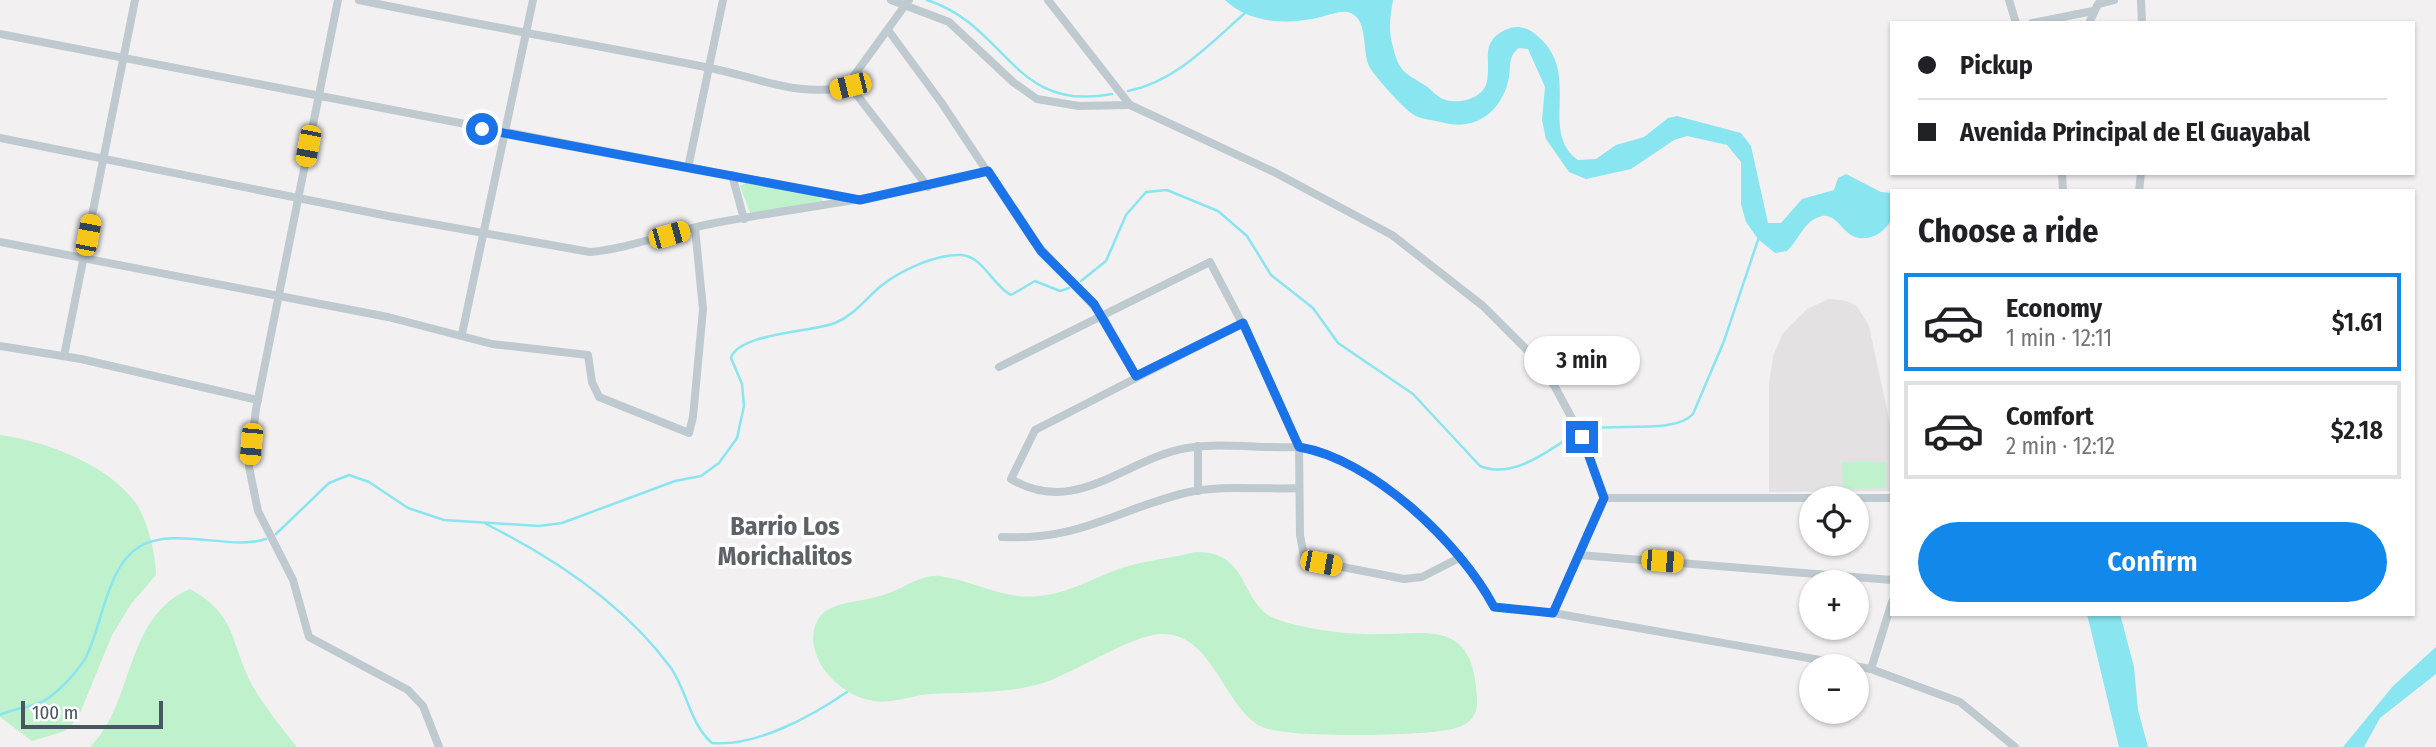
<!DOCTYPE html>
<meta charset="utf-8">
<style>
:root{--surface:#fff;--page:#f6f6f6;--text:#202124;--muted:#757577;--line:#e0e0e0;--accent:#1288eb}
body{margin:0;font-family:"Fira Sans Condensed",sans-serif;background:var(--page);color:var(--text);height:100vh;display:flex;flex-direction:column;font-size:26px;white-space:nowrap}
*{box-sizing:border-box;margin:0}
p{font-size:23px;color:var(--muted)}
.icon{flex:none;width:38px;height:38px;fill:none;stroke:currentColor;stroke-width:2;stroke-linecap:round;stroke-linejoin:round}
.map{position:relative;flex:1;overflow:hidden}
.side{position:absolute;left:1890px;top:189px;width:525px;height:427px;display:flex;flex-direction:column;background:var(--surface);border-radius:0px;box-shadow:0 2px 5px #0004}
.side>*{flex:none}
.top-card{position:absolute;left:1890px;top:21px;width:525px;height:154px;border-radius:0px;box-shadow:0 2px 5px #0004;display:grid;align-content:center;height:154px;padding:0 28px;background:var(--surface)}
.fabs{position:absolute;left:1799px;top:486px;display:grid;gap:14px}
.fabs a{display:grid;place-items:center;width:70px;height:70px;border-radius:50%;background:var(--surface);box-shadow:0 2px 5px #0004;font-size:35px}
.scale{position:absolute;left:21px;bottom:18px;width:142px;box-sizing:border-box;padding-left:7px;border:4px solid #47565f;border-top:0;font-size:19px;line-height:24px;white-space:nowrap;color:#47565f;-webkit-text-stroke:5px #fff;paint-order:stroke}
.end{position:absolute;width:32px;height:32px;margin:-16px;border:9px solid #1a73e8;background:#fff;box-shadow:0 0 0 4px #fff}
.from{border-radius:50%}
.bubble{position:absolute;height:49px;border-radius:24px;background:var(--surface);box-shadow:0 2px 5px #0004;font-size:23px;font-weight:600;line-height:49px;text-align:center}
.car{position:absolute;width:21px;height:42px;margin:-21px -10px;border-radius:9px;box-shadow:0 0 5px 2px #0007;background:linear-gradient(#f5c518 24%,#345 0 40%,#f5c518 0 76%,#345 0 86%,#f5c518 0)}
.top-card b{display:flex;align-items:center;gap:24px;height:66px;font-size:26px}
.top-card b+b{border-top:2px solid var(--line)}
.top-card i{width:18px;height:18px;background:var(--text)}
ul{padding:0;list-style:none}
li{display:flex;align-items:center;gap:21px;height:98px;margin:0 14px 10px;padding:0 14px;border:4px solid var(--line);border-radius:0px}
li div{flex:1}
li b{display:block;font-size:26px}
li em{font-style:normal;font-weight:600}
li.active{border-color:var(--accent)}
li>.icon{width:63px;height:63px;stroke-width:1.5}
h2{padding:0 28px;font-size:32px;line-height:84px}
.button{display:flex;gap:14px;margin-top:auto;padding:14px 28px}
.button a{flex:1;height:80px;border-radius:42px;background:var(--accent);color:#fff;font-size:28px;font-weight:600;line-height:80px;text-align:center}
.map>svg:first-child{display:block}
</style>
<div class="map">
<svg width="2436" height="747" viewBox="0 0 2436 747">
<rect width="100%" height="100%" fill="#f3f0f1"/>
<polygon fill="#e4e1e3" points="1829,299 1847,301 1857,306 1869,326 1892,433 1892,491 1769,492 1769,384 1773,356 1783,333 1807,309"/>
<g fill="#bef1cc">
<polygon points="746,183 816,194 823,200 821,203 750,213 740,186"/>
<path d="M0,435C45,441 107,464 135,502C147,518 156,555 156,575L131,604L112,635L78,718L65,731L32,741L0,717Z"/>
<polygon points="1842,462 1886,462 1886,488 1843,489"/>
<path d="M1195,552C1253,551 1238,607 1279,620C1305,629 1336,633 1364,634C1422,637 1473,613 1477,697C1478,716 1471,724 1452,729C1426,736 1281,739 1260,726C1223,705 1212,632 1161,634C1132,635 1077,671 1046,682C1010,694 968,692 930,694C910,696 890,705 869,700C839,694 805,659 815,626C818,618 822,613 829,609C848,600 870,601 889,593C906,587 922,574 940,576C974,581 1003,600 1039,596C1069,593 1091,579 1119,569C1144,560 1170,559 1195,552Z"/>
<path d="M190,589C236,615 230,639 250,681C262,704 281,727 297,747H90C135,703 124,616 190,589Z"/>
</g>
<g fill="#89e5f0">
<path d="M1225,0H1393C1390,18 1388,30 1393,47C1399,73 1406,73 1426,86C1432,90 1436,96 1443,99C1458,105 1484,99 1487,81C1491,60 1480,42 1505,30C1514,26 1522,26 1531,31C1587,69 1536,130 1578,160L1596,159L1616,145L1644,137L1668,118L1677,116L1741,133L1751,146L1768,223H1781L1802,199L1834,190L1838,178L1846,174L1881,192L1892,193C1892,201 1894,213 1891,220C1885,233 1867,243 1853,236C1842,231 1836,214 1822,216C1804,220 1799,240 1787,251L1775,253L1758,239L1746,222L1741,204V162L1727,145L1687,136L1674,140L1631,169L1586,179L1569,172L1546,139L1542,120L1545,87L1528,49L1519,48C1508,56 1511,65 1509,77C1503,110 1477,131 1445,123C1435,120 1423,120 1414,115C1403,108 1377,79 1370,68C1361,53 1370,16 1347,12C1339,11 1329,15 1321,17C1289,25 1250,24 1225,0Z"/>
<polygon points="2087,614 2120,614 2134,667 2138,710 2148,747 2119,747"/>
<polygon points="2436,647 2436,674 2380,718 2364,747 2343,747 2393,686"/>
</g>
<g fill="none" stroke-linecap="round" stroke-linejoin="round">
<g stroke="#89e5f0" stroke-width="2.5">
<path d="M927,0C1008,26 1012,113 1112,94"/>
<path d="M1128,91C1175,82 1211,43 1246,12"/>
<path d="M1081,281L1106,261L1126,215L1146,192L1167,190L1218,211L1247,236L1271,275L1313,308L1338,343L1413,394L1480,466C1511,479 1544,454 1570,437"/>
<path d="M1589,429C1618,423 1675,434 1693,414L1724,341L1759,237"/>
<path d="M486,524C556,559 624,604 671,668C687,691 690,724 712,743C756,747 812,716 847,692"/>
<path d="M276,534L329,483L349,475L369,482L408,508L444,520L539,526L562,523L675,481L701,476L719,463L737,438L744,406L742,384L731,358C738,333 813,332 835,323C855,315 866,298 881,286C901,270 936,254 961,255C983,256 993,286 1011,295L1035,281L1060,291L1069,288"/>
<path d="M0,715C16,707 36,708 50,697C63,687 78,671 86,657C102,626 107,566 139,547C173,526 231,551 266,539"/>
</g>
<g stroke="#bec9d0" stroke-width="8">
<polyline points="338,0 256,409 249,467 258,511 293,580 309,637 408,690 423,706 439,747"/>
<path d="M359,0C474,24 590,44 705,67C755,76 799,99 850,86"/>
<polyline points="891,0 949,22 1013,82 1037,99 1079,106 1130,105"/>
<polyline points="1048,0 1130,105 1274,172 1392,235 1483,306 1531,354 1555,387 1582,437 1604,498 1553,613"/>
<polyline points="2009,0 2016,23"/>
<polyline points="2141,0 2142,23"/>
<polyline points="2032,23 2093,11"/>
<polyline points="2089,23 2098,4 2114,0"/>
<polyline points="888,30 941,102 1032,239 1102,315 1136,376"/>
<polyline points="0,34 858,200"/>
<polyline points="850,86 928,187"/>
<polyline points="850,86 853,77 909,0"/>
<path d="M0,138L388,216L590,252C632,248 672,231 715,223C806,206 898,197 988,171"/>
<polyline points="688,168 723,0"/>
<polyline points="2062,173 2063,191"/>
<polyline points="732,175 744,219"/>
<polyline points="2139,191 2141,173"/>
<polyline points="0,242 388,317 492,344 588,355 592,382 599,397 689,433 693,417 703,309 695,228"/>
<path d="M1243,323L1035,430L1011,479C1076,518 1126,458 1187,448C1223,442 1263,449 1299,447C1373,459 1460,542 1494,607L1553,613L1871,669L1960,702L2015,747"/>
<polyline points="462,334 533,0"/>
<polyline points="0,346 81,359 258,400"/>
<polyline points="64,356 135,0"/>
<polyline points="999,367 1210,262 1255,348 1299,447 1300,535 1304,556 1312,561 1404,579 1422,577 1459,558"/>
<polyline points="1198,446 1198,491"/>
<polyline points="1604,498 1892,498"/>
<path d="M1002,537C1079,541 1116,510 1185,493C1221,484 1262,490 1299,488"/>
<polyline points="1579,555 1892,580"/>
<polyline points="1871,669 1892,602"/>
</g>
</g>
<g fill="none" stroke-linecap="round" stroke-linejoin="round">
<path stroke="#1a73e8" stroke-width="9" d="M482,129L860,200L988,171L1041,251L1094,304L1136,376L1243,323L1299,447C1372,459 1460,543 1494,607L1553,613L1604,498L1582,437"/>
</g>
<g text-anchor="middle" stroke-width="7" stroke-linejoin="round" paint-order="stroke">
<g font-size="26" font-weight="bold" fill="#5c6266" stroke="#fff">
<text x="785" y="535">Barrio Los<tspan x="785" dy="30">Morichalitos</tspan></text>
</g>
</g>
</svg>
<div class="fabs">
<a><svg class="icon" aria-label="locate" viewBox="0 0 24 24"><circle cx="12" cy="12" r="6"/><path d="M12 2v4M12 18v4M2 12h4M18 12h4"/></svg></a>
<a>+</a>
<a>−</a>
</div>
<div class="scale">100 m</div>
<i class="end from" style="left:482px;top:129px"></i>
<i class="end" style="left:1582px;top:437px"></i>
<div class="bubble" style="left:1524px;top:336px;width:116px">3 min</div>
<i class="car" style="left:850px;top:86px;rotate:256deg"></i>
<i class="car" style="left:308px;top:146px;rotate:191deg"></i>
<i class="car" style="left:88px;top:235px;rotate:11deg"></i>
<i class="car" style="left:669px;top:235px;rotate:74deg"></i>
<i class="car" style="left:251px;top:444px;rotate:185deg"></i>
<i class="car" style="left:1662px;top:561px;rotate:95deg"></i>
<i class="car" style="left:1321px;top:563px;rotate:101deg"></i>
<div class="top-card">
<b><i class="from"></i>Pickup</b>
<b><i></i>Avenida Principal de El Guayabal</b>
</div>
<section class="side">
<h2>Choose a ride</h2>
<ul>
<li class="active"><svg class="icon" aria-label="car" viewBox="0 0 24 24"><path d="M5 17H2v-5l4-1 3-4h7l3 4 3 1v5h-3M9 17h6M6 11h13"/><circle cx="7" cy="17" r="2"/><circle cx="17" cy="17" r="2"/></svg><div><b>Economy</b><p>1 min · 12:11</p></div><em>$1.61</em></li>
<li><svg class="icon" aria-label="car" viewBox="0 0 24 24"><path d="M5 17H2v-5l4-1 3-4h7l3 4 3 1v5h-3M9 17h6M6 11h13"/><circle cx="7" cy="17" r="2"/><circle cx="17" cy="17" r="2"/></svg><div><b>Comfort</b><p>2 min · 12:12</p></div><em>$2.18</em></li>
</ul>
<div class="button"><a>Confirm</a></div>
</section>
</div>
